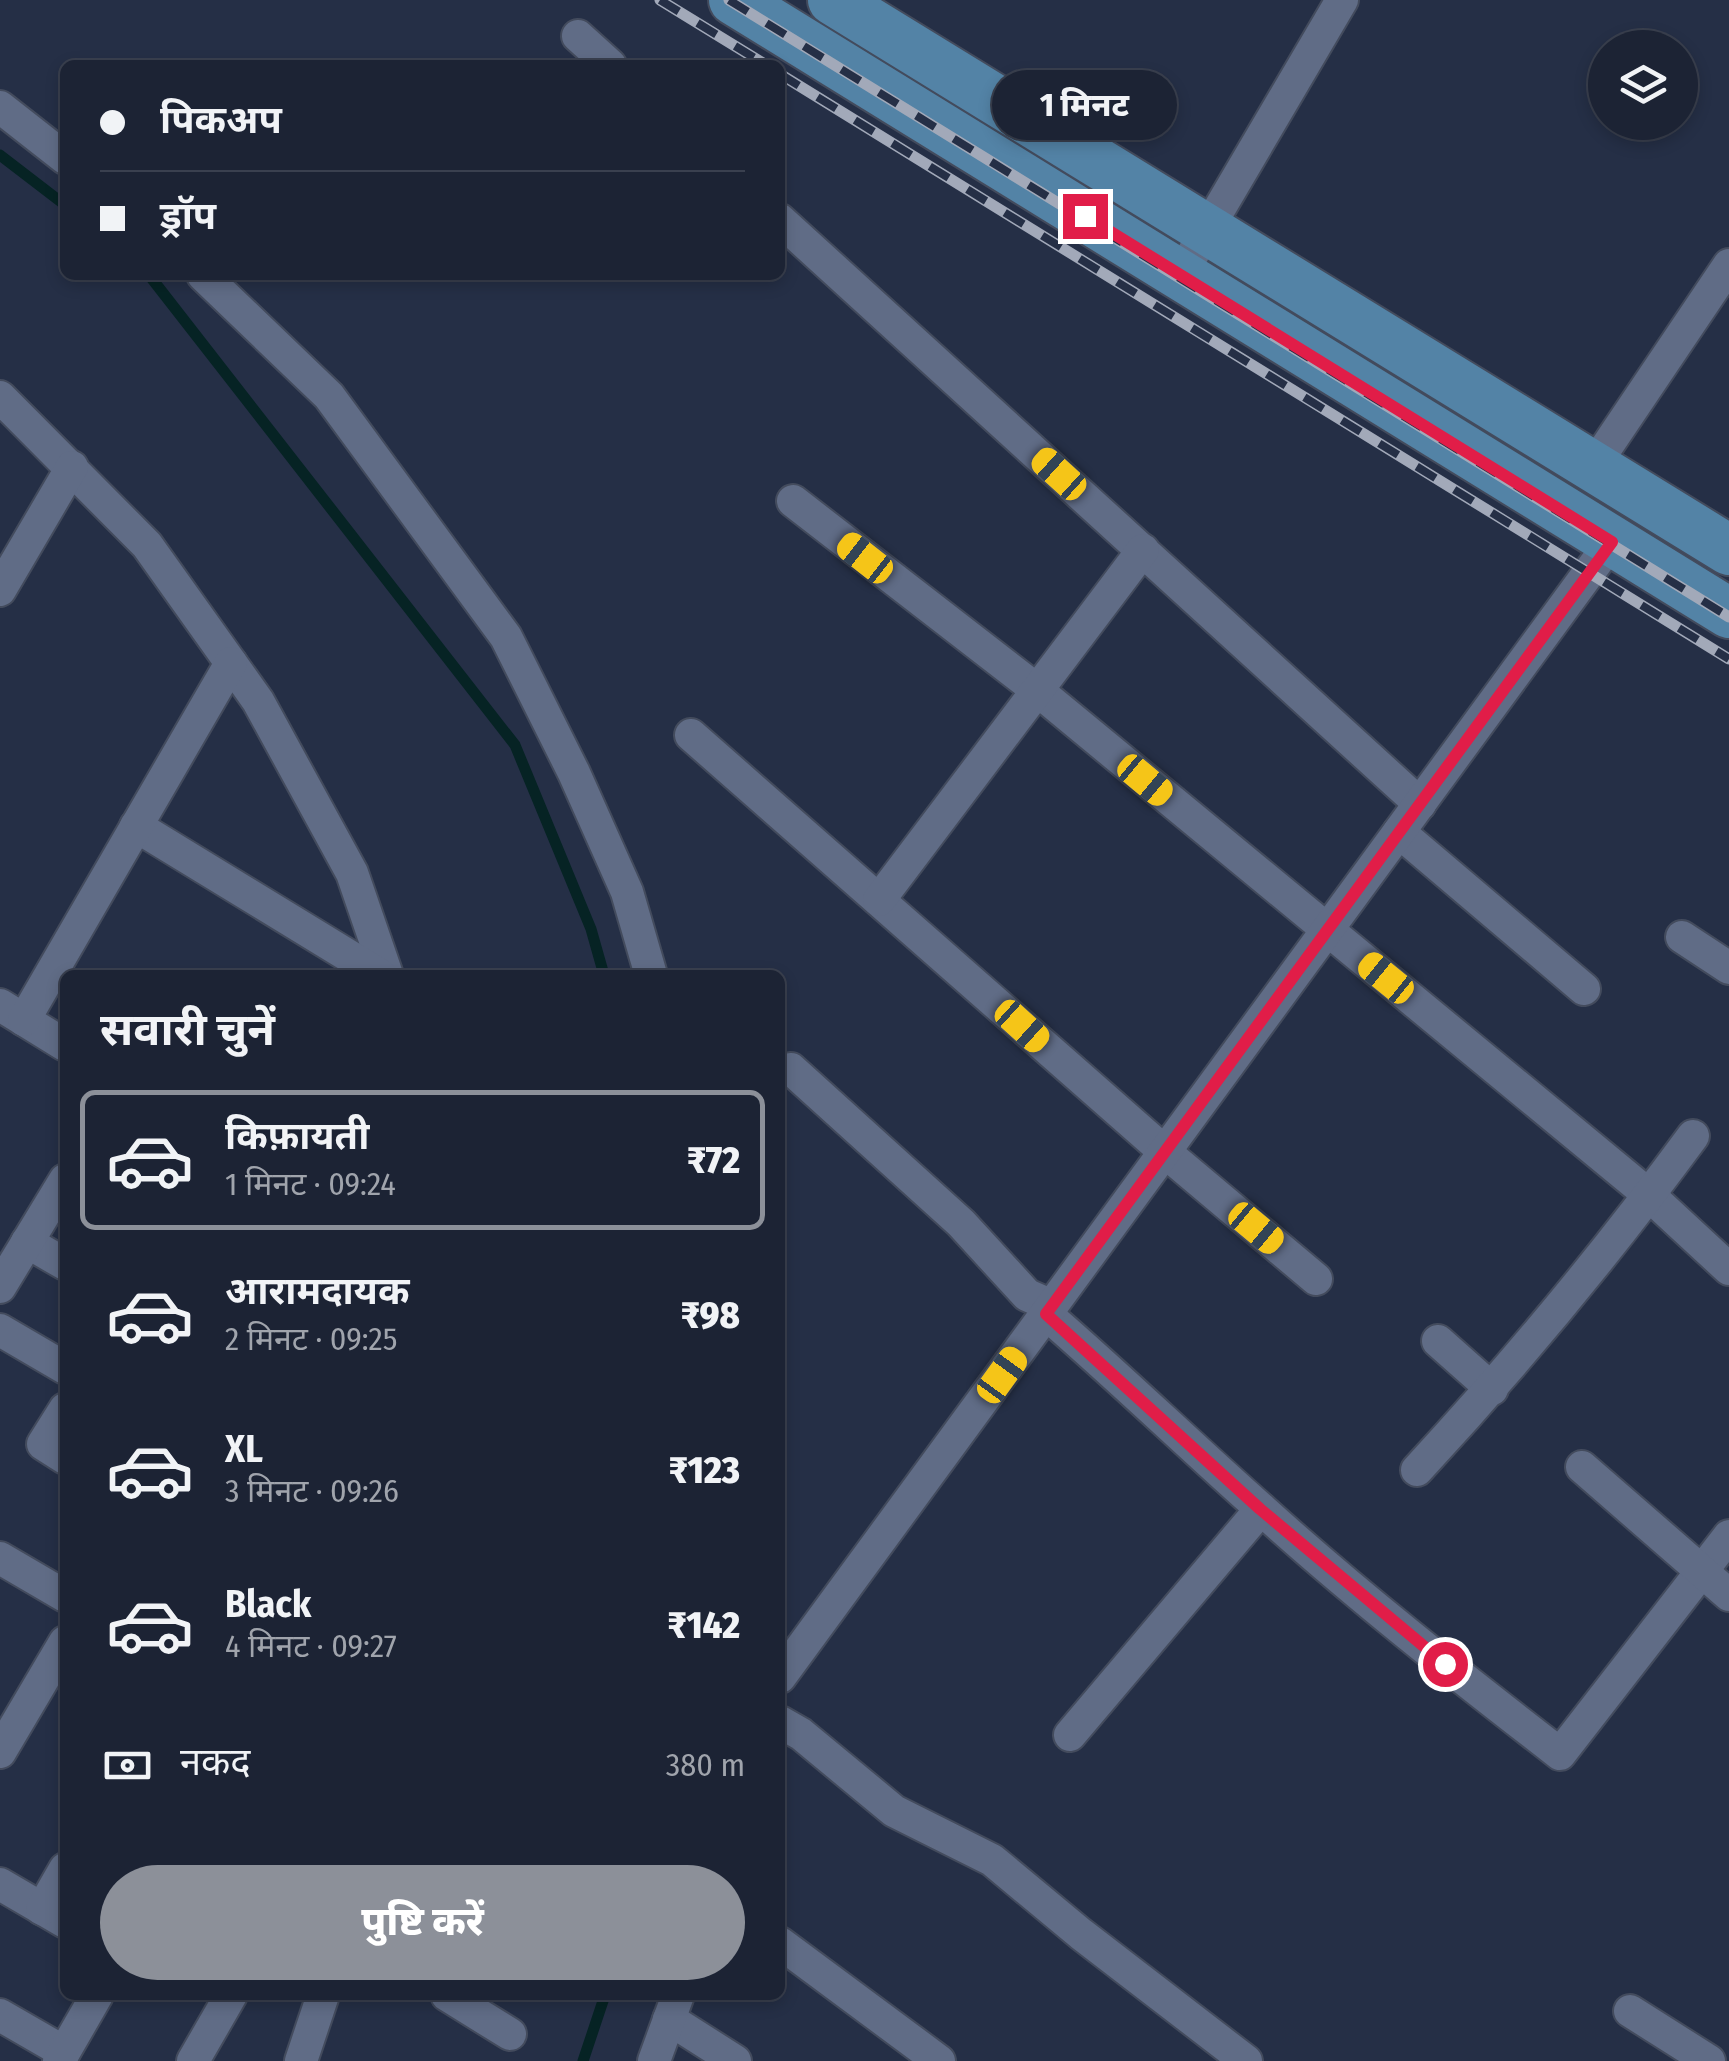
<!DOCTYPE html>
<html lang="hi">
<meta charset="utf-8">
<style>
:root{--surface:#1c2334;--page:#252b3c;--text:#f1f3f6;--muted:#a0a4ac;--line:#3a404f;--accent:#8c9099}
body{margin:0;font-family:"Fira Sans Condensed","Noto Sans Devanagari",sans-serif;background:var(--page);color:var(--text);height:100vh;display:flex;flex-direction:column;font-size:38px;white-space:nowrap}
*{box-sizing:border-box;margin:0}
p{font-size:32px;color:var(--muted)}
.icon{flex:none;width:55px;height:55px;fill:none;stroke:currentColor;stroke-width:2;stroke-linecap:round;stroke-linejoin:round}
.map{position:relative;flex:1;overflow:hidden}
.panel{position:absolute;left:60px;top:970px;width:725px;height:1030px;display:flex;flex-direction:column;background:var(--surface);border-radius:15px;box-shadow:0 5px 15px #0003,0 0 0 2px var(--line)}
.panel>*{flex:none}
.guide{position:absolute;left:60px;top:60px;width:725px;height:220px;border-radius:15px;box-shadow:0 5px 15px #0003,0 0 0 2px var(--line);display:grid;align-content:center;height:220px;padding:0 40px;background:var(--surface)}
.tools{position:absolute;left:1588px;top:30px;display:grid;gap:20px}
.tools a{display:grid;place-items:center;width:110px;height:110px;border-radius:50%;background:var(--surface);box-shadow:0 5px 15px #0003,0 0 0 2px var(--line);font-size:50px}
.end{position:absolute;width:45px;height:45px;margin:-22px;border:12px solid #e11d48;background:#fff;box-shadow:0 0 0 5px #fff}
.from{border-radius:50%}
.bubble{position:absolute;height:70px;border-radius:35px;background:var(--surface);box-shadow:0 5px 15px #0003,0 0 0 2px var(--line);font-size:32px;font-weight:800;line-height:70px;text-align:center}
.car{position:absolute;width:30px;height:60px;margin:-30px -15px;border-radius:12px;box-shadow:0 0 8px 2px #0007;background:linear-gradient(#f5c518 24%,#345 0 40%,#f5c518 0 76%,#345 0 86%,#f5c518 0)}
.guide b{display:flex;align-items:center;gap:35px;height:95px;font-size:38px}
.guide b+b{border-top:2px solid var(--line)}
.guide i{width:25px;height:25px;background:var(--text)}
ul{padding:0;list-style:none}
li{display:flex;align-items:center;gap:30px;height:140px;margin:0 20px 15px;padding:0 20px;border:5px solid transparent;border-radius:15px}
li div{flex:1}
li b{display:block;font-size:38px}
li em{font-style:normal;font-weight:800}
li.current{border-color:var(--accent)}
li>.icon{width:90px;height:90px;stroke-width:1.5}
h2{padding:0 40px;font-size:45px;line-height:120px}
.pay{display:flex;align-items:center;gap:25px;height:110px;padding:0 40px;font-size:38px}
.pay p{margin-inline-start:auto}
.cta{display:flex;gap:20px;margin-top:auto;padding:20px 40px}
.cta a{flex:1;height:115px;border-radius:60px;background:var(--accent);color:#fff;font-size:40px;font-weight:800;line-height:115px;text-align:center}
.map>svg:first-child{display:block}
</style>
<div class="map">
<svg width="1729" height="2061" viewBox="0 0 1729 2061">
<rect width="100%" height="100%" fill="#252f46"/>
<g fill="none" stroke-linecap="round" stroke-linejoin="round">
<g stroke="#062324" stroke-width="11">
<polyline points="0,155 65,205"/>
<polyline points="149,275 515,745 591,929 604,975"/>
<polyline points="583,2061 605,1995"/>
</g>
<defs>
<g id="street">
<polyline points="578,36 610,65"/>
<polyline points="0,107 65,158"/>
<polyline points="780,220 1420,804"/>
<polyline points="1181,274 1342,0"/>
<polyline points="203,275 329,396 506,637 574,773 627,892 651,975"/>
<polyline points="0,397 147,545 258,701 352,873 387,975"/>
<polyline points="1593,467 1729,265"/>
<polyline points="793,501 1037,690 1649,1195 1729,1269"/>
<polyline points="0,590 72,467"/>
<polyline points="691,735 1165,1152 1316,1279"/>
<polyline points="136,826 380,975"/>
<polyline points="1399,832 1584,989"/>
<polyline points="879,900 1143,550"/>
<polyline points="1682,937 1729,968"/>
<polyline points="0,1005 65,1045"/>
<polyline points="24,1020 231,663"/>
<polyline points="791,1069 961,1223 1027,1295 1052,1306"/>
<polyline points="27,1242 65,1264"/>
<polyline points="0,1287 65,1180"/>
<path d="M1046,1314C1119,1377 1188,1444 1260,1508C1356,1595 1458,1675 1560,1754L1729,1536"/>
<polyline points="0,1330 65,1368"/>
<polyline points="1438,1341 1492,1389"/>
<polyline points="65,1409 43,1444 65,1458"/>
<polyline points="1582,1467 1729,1595"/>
<path d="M1417,1470C1515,1364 1607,1253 1693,1136"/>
<polyline points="0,1558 65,1596"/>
<polyline points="780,1677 1612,541"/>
<polyline points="780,1722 801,1734 894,1811 992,1860 1081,1934 1246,2061"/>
<polyline points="1070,1735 1261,1509"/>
<polyline points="0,1752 65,1642"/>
<polyline points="0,1884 65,1922"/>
<polyline points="42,1909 65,1869"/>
<polyline points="780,1943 939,2061"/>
<polyline points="447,1995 510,2034"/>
<polyline points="1630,2011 1709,2061"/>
<polyline points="0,2015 64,2052"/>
<polyline points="669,2019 735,2061"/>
<polyline points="59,2061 97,1995"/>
<polyline points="193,2061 231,1995"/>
<polyline points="301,2061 323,1995"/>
<polyline points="654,2061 678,1995"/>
</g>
<g id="primary">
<polyline points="734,0 1729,613"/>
<polyline points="833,0 1729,550"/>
</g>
</defs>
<use href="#street" stroke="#434b5d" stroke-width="36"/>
<use href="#primary" stroke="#434b5d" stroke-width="54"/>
<use href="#street" stroke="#606c86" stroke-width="32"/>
<use href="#primary" stroke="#5383a6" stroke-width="50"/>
<defs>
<g id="rail">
<polyline points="660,0 766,65"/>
<polyline points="729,0 1729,617"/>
<polyline points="780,74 1729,659"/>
</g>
</defs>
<use href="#rail" stroke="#a2a9b9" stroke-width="11"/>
<use href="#rail" stroke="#252f46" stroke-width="8" stroke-dasharray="22" stroke-linecap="butt"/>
</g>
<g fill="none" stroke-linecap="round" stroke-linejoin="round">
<polyline stroke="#e11d48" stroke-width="12" points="1085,216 1612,542 1046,1314 1260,1509 1445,1664"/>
</g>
</svg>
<div class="tools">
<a><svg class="icon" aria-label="layers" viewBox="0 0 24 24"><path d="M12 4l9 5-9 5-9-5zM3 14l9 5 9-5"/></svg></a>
</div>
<i class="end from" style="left:1445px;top:1664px"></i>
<i class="end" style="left:1085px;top:216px"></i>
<div class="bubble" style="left:992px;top:70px;width:185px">1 मिनट</div>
<i class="car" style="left:1059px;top:474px;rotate:312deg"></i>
<i class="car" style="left:865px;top:558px;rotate:308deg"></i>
<i class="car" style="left:1145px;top:780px;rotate:130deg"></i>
<i class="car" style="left:1386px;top:978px;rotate:309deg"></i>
<i class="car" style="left:1022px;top:1026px;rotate:132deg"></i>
<i class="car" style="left:1256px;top:1228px;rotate:130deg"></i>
<i class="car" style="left:1002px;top:1375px;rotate:36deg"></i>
<div class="guide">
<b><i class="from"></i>पिकअप</b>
<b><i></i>ड्रॉप</b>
</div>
<section class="panel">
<h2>सवारी चुनें</h2>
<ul>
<li class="current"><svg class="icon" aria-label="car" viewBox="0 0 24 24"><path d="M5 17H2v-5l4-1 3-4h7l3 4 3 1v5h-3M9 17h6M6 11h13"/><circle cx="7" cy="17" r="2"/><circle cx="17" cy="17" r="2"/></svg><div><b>किफ़ायती</b><p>1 मिनट · 09:24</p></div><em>₹72</em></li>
<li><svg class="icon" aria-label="car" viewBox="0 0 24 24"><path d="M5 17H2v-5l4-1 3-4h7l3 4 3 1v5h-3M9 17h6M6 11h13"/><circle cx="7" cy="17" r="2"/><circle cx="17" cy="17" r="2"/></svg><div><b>आरामदायक</b><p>2 मिनट · 09:25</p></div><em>₹98</em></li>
<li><svg class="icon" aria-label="car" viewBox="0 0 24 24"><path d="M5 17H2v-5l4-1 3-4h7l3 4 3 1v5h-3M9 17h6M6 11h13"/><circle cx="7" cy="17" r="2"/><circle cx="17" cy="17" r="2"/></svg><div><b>XL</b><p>3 मिनट · 09:26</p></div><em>₹123</em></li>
<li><svg class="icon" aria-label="car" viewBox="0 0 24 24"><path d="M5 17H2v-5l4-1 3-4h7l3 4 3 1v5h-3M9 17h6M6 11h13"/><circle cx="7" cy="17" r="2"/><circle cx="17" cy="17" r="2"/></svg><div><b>Black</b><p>4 मिनट · 09:27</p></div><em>₹142</em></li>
</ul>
<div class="pay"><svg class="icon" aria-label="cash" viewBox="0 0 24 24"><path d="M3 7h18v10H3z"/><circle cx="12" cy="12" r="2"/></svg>नकद<p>380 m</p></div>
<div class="cta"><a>पुष्टि करें</a></div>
</section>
</div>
